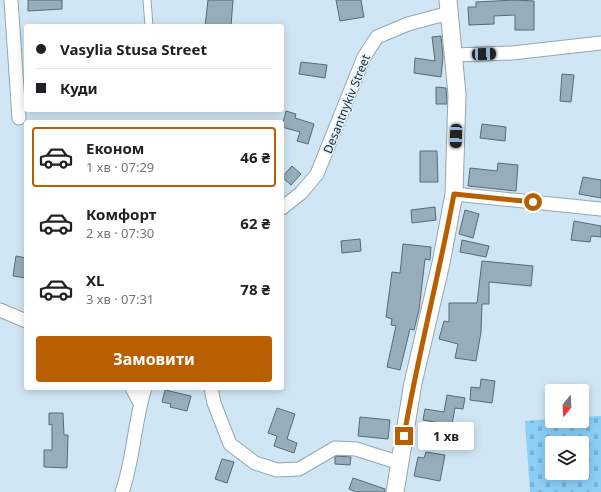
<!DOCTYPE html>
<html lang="uk">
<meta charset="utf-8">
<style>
:root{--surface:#fff;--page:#f6f6f6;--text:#202124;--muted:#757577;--line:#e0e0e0;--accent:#ba5f01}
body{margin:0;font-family:"Noto Sans",sans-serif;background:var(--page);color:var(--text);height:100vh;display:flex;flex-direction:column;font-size:15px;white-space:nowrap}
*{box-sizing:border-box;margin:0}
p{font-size:13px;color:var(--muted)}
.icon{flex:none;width:22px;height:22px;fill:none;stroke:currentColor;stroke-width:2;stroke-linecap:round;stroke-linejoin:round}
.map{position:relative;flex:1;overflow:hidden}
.side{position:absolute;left:24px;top:120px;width:260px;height:270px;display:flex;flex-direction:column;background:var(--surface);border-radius:4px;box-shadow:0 2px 10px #0003}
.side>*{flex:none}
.banner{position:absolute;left:24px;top:24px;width:260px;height:88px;border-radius:4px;box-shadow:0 2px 10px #0003;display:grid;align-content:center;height:88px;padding:0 12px;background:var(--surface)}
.needle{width:26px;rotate:198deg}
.controls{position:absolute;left:545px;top:384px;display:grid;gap:8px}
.controls a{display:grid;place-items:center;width:44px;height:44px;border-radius:4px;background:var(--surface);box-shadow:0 2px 10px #0003;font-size:20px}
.end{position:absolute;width:18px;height:18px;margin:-9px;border:5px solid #ba5f01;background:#fff;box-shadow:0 0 0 2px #fff}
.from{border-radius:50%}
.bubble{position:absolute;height:28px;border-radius:4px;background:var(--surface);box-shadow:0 2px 10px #0003;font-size:13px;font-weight:700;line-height:28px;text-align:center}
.car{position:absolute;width:12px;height:24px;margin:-12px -6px;border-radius:5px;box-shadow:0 0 3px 1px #0007;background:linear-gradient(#222 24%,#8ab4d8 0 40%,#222 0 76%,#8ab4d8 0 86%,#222 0)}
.banner b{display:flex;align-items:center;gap:14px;height:38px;font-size:15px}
.banner b+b{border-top:1px solid var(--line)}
.banner i{width:10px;height:10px;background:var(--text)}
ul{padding:7px 0 0;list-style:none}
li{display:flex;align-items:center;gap:12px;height:60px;margin:0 8px 6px;padding:0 4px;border:2px solid transparent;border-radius:4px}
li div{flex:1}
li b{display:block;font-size:15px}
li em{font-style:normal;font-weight:700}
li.active{border-color:var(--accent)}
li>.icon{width:36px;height:36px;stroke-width:1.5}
.cta{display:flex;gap:8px;margin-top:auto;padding:8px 12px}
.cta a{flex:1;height:46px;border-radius:4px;background:var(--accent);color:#fff;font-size:16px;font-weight:700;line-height:46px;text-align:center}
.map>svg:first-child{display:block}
</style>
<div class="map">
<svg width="601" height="492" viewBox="0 0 601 492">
<defs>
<pattern id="cemetery-stones" width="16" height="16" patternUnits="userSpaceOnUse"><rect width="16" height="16" fill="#8bcff7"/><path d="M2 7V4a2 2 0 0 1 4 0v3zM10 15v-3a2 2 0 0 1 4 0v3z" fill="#78b2d4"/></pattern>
</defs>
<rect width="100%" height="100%" fill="#d1e6f4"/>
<path fill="url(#cemetery-stones)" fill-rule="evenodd" d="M601,416V492H530L525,421L552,419V421H582V417ZM552,443H582V473H552Z"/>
<g fill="#98adba" stroke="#576a76">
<polygon points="28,0 62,0 62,9 28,11"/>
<polygon points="208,0 233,0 231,26 205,26"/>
<polygon points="336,0 361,0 364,17 340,21"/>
<polygon points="515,0 534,1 534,30 515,30 515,15 494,16 494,24 469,25 468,7 476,7 476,2"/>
<polygon points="441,36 443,57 441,77 414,73 415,58 435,61 432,37"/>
<polygon points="301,62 327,65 325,78 299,74"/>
<polygon points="562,74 574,75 571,102 560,101"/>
<polygon points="436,87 446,88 447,104 436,104"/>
<polygon points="286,111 296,114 295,118 314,124 308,144 297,141 300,132 282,127"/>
<polygon points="482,124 506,127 505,141 480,138"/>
<polygon points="420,151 437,151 438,182 420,182"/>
<polygon points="498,163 518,165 516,191 468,186 470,168 497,171"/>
<polygon points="292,166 301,174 291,185 282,177"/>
<polygon points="583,177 601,180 601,198 579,194"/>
<polygon points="435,207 436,220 412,223 411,210"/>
<polygon points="465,210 479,214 473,238 459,234"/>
<polygon points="574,221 601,226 601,237 591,236 590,242 571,240"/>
<polygon points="360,239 361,251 342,253 341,241"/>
<polygon points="462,240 489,246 486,257 460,252"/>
<polygon points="403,244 431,247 430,260 425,259 419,310 414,330 410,329 400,370 387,367 396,326 391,325 392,319 386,317 392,272 400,273"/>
<polygon points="16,256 26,258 26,278 13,276"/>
<polygon points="482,261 533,266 531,286 489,282 489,304 482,304 481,332 476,361 455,358 458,344 439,339 444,321 449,322 449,303 477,303"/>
<polygon points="481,379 495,381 492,403 470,400 471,387 480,388"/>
<polygon points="165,390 191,396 187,411 170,407 171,404 162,402"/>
<polygon points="447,395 465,398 463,409 455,408 450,435 440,433 441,429 434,428 435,422 423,420 425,409 444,412"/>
<polygon points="277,408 295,414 287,439 297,443 294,453 274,446 277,436 268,433"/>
<polygon points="49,413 63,413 64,435 68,435 67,468 44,467 44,450 52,450 52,424 49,425"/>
<polygon points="360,417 390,420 388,439 358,436"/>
<polygon points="426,452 445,455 440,481 414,476 418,457 424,458"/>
<polygon points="337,456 351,457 350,465 335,464 335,457"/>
<polygon points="222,459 234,462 227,483 215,479"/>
<polygon points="353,478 385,489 385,492 356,492 349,489"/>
</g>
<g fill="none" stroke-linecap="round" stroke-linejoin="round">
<defs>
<polyline id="service" points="147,0 149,26"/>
<g id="minor">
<polyline points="11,0 19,118"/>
<polyline points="455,55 512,53 601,43"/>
<polyline points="454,194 601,209"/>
<polyline points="282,208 301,193 317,174 364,57 377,37 408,24 449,13"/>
<polyline points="0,310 26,321"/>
<polyline points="132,388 140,403"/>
<polyline points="211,388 214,403 230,444 255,463 277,470 299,469 335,448 356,449 400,463"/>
<path d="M122,492C134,459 134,422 145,388"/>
</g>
<polyline id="tertiary" points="395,492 413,383 441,263 454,194 457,94 448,0"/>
</defs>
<use href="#service" stroke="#92a6b3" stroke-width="9"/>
<use href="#minor" stroke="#92a6b3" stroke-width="15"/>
<use href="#tertiary" stroke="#92a6b3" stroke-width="19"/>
<use href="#service" stroke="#fff" stroke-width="7"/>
<use href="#minor" stroke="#fff" stroke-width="13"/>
<use href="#tertiary" stroke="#fff" stroke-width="17"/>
</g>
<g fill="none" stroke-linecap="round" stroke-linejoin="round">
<path stroke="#ba5f01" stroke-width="5" d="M404,436C418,355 439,275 454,194L533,202"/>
</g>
<g text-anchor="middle" stroke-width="3" stroke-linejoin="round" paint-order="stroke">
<g font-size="12" fill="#242c32" stroke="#e2f3fe">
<text transform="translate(347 104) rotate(-68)" y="4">Desantnykiv Street</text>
</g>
</g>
</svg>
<div class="controls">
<a><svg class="needle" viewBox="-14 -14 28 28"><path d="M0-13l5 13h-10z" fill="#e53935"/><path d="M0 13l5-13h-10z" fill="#757577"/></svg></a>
<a><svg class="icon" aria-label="layers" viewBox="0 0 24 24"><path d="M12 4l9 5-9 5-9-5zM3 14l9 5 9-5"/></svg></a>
</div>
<i class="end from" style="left:533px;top:202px"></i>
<i class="end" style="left:404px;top:436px"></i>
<div class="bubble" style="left:418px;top:422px;width:56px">1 хв</div>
<i class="car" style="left:484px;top:54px;rotate:88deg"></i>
<i class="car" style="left:456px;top:136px;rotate:182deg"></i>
<div class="banner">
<b><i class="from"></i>Vasylia Stusa Street</b>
<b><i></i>Куди</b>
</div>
<section class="side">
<ul>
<li class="active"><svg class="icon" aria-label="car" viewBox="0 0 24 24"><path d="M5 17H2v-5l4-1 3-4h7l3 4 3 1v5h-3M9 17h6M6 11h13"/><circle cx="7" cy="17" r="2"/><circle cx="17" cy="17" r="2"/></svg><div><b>Економ</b><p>1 хв · 07:29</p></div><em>46 ₴</em></li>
<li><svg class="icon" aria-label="car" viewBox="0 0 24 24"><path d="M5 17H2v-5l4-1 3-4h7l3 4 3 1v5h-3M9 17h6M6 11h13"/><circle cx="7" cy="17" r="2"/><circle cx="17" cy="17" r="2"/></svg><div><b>Комфорт</b><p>2 хв · 07:30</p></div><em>62 ₴</em></li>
<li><svg class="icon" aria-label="car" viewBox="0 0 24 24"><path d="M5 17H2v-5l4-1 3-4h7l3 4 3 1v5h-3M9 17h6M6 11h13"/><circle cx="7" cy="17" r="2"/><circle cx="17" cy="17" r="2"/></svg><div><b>XL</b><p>3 хв · 07:31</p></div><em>78 ₴</em></li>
</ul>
<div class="cta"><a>Замовити</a></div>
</section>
</div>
